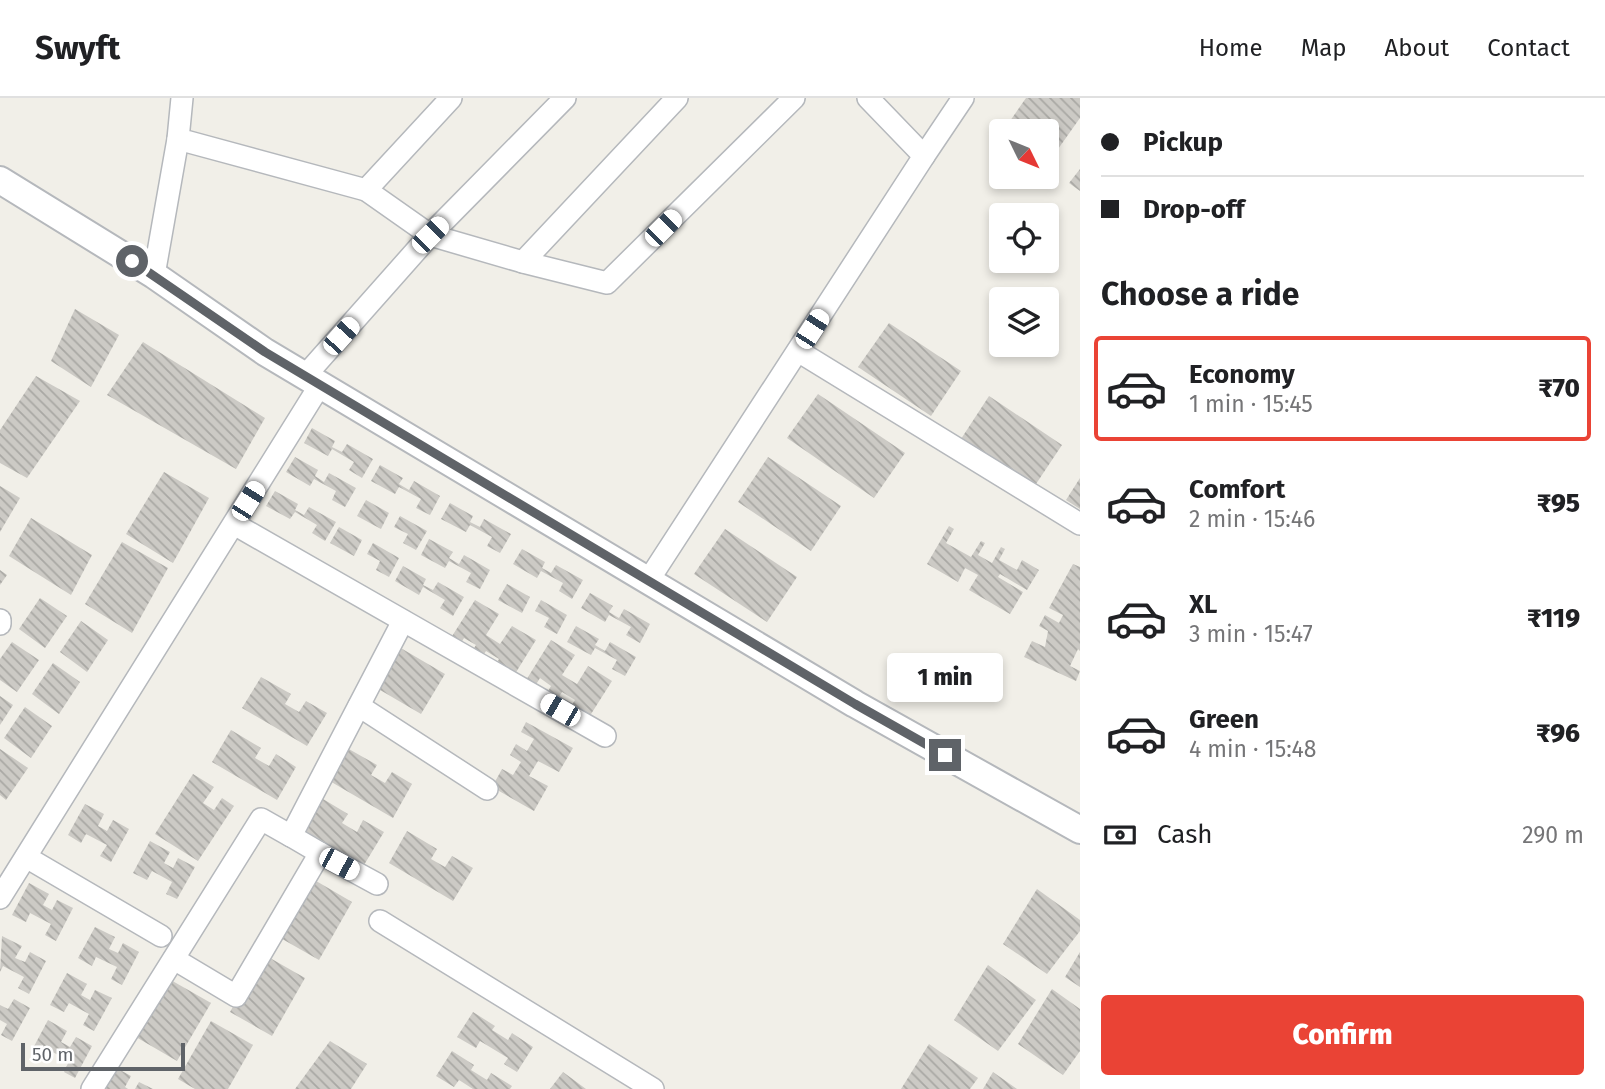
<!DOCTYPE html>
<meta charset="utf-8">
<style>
:root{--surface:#fff;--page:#f2f2f2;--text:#202124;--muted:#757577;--line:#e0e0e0;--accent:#ea4335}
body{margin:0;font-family:"Fira Sans",sans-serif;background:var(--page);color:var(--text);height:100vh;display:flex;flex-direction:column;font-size:26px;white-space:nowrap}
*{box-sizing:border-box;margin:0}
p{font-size:23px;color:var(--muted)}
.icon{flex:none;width:38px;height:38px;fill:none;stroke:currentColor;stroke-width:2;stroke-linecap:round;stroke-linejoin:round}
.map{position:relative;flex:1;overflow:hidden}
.sheet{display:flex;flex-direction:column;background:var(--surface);width:525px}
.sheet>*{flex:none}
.banner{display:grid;align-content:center;height:154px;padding:0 21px;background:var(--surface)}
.needle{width:46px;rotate:133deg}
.tools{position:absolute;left:989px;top:21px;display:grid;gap:14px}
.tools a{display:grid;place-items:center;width:70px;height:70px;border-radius:7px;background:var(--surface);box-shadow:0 4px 10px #0003;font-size:35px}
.scale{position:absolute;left:21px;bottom:18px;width:164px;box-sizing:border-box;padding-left:7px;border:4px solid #5f6368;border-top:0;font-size:19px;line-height:24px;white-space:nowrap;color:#5f6368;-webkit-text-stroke:5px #fff;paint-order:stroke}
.end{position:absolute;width:32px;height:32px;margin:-16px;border:9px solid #5f6368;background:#fff;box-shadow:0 0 0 4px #fff}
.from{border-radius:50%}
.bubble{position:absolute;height:49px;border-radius:7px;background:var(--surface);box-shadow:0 4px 10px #0003;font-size:23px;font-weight:800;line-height:49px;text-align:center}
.car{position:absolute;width:21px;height:42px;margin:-21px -10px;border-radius:9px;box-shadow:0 0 5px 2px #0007;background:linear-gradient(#fff 24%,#345 0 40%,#fff 0 76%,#345 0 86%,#fff 0)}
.banner b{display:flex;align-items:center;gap:24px;height:66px;font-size:26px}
.banner b+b{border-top:2px solid var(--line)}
.banner i{width:18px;height:18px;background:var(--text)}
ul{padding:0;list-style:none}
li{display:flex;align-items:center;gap:21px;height:105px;margin:0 14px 10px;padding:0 7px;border:4px solid transparent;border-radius:7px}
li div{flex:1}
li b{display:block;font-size:26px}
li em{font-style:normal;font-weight:800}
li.active{border-color:var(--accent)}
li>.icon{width:63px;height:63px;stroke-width:1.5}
h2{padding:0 21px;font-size:32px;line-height:84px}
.pay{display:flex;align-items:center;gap:18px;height:77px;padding:0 21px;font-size:26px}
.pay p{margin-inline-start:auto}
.cta{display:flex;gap:14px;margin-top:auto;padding:14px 21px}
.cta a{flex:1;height:80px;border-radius:7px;background:var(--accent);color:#fff;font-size:28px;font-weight:800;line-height:80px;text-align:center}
header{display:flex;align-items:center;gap:42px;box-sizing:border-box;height:98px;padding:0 35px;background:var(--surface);border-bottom:2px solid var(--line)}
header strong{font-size:33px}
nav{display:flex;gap:38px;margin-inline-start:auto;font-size:24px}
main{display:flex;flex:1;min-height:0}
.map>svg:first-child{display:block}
</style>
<header>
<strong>Swyft</strong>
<nav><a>Home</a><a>Map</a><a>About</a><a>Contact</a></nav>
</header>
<main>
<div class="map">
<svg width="1080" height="991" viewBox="0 0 1080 991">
<defs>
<pattern id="building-back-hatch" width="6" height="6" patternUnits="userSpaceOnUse" patternTransform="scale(1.75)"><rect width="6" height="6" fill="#cccac5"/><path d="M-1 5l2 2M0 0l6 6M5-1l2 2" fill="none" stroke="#a9a8a4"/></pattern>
</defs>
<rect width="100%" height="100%" fill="#f1efe8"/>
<g fill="url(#building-back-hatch)">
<polygon points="1026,0 1080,0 1080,20 1046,68 1046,33 1003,33"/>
<polygon points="1080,71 1080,93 1069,85"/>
<polygon points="75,211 119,237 91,289 51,263"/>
<polygon points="889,225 961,273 931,318 858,269"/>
<polygon points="143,244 265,320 236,371 107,297"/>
<polygon points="36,278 80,303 27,380 0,365 0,332"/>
<polygon points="818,296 905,355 874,400 787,340"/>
<polygon points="989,298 1062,347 1032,392 959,344"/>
<polygon points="312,330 335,343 332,349 342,354 347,346 373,361 362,380 349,372 354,364 332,351 328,358 304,345"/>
<polygon points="295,359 318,372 315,378 324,384 329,375 356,390 345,409 332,402 336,393 314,381 310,388 286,374"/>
<polygon points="768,359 841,408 811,453 738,404"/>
<polygon points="380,367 403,380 399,386 409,392 414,383 440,398 430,417 416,410 421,401 399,389 395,396 371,383"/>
<polygon points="164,374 209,400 173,465 126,436"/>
<polygon points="1080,380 1080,411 1066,402"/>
<polygon points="0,388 20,400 0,434"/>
<polygon points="275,393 298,406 295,412 304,417 309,409 336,424 325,443 312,435 317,427 295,414 290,421 266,408"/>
<polygon points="366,402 389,415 381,431 357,418"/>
<polygon points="450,405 473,418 470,424 480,429 484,421 511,436 500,455 487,448 492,439 470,427 466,434 441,421"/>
<polygon points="400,418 427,433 416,452 403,445 408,436 394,429"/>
<polygon points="31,420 92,457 71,497 9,458"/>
<polygon points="949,428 954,431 946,445 971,459 981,443 985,445 978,457 992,465 1001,449 1005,451 999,462 1017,472 1022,462 1039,472 1027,492 1000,476 998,479 1023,494 1010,516 969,492 978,477 965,470 958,484 927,466"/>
<polygon points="339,429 362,442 354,458 330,445"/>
<polygon points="725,431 797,479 767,524 694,476"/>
<polygon points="429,441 453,454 449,460 459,466 464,457 490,472 480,491 466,484 471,475 449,463 445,470 421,457"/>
<polygon points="122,444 168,470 132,535 85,506"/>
<polygon points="373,445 399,460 389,479 376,472 380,463 367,456"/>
<polygon points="522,451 545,464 542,470 551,475 556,467 583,482 572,501 559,493 563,485 541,473 537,480 513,466"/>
<polygon points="1073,466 1080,469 1080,553 1078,551 1070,568 1080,573 1076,583 1024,559 1032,543 1045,549 1048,533 1039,528 1045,517 1059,525 1063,517 1049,510"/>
<polygon points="403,468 426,481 423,487 433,492 438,484 464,499 453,518 440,510 445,502 423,489 419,497 395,483"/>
<polygon points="0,472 7,477 0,487"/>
<polygon points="507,486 530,499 522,515 498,502"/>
<polygon points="590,495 613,508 609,514 619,520 624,511 650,526 640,545 626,537 631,529 609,517 605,524 581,510"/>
<polygon points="40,500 67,518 45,550 19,531"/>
<polygon points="475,502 499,516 486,537 500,546 512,528 536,542 510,584 492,573 499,561 486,553 479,564 469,558 476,547 464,540 457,552 447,546"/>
<polygon points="541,502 567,517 557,536 544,529 549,520 535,513"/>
<polygon points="81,523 108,542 87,574 60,554"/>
<polygon points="576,528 599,541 595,547 605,553 610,544 636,559 625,578 612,571 617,562 595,550 591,557 567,544"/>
<polygon points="551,542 575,557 562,577 577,586 588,568 612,583 586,624 568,613 575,602 562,594 555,605 545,599 551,588 540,580 532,593 523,587"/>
<polygon points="12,544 39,562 17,594 0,582 0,561"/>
<polygon points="399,549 445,576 421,616 375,589"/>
<polygon points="53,565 80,584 59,616 32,596"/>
<polygon points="261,579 291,596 285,606 299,614 306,603 327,615 307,648 242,610"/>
<polygon points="0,598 13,607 0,627"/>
<polygon points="25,609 52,628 31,660 4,640"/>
<polygon points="526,624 573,650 559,674 538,663 529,678 548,688 534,713 492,689 502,671 513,677 521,664 510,657 516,646 527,653 534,641 521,634"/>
<polygon points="231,632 261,650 255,660 269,668 276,656 296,669 277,702 212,664"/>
<polygon points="347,650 377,667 371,677 385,685 392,674 412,686 393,720 328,682"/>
<polygon points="0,651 28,670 6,702 0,697"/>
<polygon points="193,676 214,689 203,705 214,712 222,700 234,708 198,763 155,736"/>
<polygon points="318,698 348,716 342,725 357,734 363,722 384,734 364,767 300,730"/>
<polygon points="85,706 104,716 98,728 107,733 113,722 129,731 111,764 100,758 107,747 86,736 81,745 68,737"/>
<polygon points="407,733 437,751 431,761 445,769 452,758 473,770 453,803 389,765"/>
<polygon points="150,743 170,754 164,765 173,770 178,760 195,769 177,801 166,796 172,784 152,773 147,782 133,775"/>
<polygon points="311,780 352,804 319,862 277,838"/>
<polygon points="29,785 49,796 43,807 52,812 57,802 73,810 56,843 45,837 51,826 30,815 26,824 12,817"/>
<polygon points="1037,791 1080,822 1080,833 1047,876 1003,846"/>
<polygon points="95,829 115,839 109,851 118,855 123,845 139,854 122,887 111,881 117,869 96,859 92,868 78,860"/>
<polygon points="2,838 22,848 15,860 25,864 30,854 46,863 29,896 18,890 24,879 3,868 0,874"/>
<polygon points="1080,854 1080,889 1065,879"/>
<polygon points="263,856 305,880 272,938 230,914"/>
<polygon points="988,867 1036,902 998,953 954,922"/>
<polygon points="67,875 87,886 81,897 90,902 95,892 112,900 94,933 83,927 89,916 69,905 64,914 50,907"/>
<polygon points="169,881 211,905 177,963 136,939"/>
<polygon points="1052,891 1080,911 1080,953 1063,977 1018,946"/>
<polygon points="14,901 30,910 12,943 1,937 7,926 0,922 0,907 8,911"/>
<polygon points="473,914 495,928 492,932 508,942 512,935 533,949 517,974 504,966 508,960 480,943 476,950 457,939"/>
<polygon points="48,922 67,933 61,944 70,949 76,939 92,948 75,980 64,974 69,963 49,952 44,961 31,954"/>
<polygon points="211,923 253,947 228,991 195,991 178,981"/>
<polygon points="330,943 367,966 351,991 295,991"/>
<polygon points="929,946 978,980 970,991 901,991"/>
<polygon points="452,953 474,967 471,972 487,982 491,975 512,988 510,991 473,991 459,982 454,989 436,978"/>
<polygon points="111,967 131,978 125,989 128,991 99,991"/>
<polygon points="563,974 586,991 550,991"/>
<polygon points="993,974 1017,991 983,991"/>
<polygon points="139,984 153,991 135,991"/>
</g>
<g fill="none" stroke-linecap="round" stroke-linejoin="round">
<defs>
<g id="minor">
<polyline points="182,0 178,41 366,92 430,137 523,164 677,0"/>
<polyline points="924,58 963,0"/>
<polyline points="366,92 451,0"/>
<polyline points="523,164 607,185 794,0"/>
<polyline points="154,177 178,41"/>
<polyline points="798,253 1080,426"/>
<polyline points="305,278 430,137 565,0"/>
<polyline points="234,426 605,638"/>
<polyline points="648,483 924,58 868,0"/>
<polyline points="0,522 0,526"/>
<polyline points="359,608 487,691"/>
<polyline points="320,755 377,786"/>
<polyline points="26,759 161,838"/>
<polyline points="0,800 320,287"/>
<polyline points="380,823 653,991"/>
<polyline points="174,861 236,898 320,755 291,738 403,523"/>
<polyline points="92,991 261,721 291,738"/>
</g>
<polyline id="tertiary" points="0,82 154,177 265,254 855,606 1080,732"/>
</defs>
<use href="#minor" stroke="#b5b8bc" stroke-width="24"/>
<use href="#tertiary" stroke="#b5b8bc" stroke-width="30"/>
<use href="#minor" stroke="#fff" stroke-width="21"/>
<use href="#tertiary" stroke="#fff" stroke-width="26"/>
</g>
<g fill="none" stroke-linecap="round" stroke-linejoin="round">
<polyline stroke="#5f6368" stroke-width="9" points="132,163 265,254 855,606 945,657"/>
</g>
</svg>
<div class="tools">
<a><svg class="needle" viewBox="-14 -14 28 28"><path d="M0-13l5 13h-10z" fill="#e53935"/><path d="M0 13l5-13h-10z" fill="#757577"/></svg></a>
<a><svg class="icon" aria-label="locate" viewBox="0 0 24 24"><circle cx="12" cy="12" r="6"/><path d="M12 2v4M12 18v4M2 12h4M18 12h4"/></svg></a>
<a><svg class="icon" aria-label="layers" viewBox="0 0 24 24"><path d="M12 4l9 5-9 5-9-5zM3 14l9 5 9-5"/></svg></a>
</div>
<div class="scale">50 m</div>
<i class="end from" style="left:132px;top:163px"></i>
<i class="end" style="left:945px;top:657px"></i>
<div class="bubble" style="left:887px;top:555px;width:116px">1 min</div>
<i class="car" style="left:663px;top:130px;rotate:45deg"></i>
<i class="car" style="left:430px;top:137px;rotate:45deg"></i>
<i class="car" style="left:812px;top:231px;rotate:33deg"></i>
<i class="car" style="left:341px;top:238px;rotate:42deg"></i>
<i class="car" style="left:248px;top:403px;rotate:32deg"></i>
<i class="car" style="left:560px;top:612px;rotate:300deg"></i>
<i class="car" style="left:339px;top:766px;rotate:118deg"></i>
</div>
<section class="sheet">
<div class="banner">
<b><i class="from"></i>Pickup</b>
<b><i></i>Drop-off</b>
</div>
<h2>Choose a ride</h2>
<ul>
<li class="active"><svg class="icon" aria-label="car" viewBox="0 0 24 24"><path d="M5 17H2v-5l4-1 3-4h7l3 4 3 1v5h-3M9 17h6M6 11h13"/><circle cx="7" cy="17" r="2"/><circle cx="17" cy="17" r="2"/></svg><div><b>Economy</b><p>1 min · 15:45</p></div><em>₹70</em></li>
<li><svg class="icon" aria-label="car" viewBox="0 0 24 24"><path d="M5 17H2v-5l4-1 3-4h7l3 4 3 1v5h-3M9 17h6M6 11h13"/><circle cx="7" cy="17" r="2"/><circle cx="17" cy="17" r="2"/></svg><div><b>Comfort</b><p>2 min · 15:46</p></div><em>₹95</em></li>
<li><svg class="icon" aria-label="car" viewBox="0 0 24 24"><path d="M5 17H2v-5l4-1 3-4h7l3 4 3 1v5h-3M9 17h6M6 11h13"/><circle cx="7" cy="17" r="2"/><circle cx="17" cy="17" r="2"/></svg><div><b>XL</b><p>3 min · 15:47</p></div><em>₹119</em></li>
<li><svg class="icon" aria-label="car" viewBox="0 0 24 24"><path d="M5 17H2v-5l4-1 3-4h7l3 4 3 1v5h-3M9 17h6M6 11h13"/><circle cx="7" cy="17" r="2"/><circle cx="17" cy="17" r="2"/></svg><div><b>Green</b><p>4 min · 15:48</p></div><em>₹96</em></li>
</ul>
<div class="pay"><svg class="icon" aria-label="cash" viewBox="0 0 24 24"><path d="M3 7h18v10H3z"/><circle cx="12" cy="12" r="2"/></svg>Cash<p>290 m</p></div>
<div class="cta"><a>Confirm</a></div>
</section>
</main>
